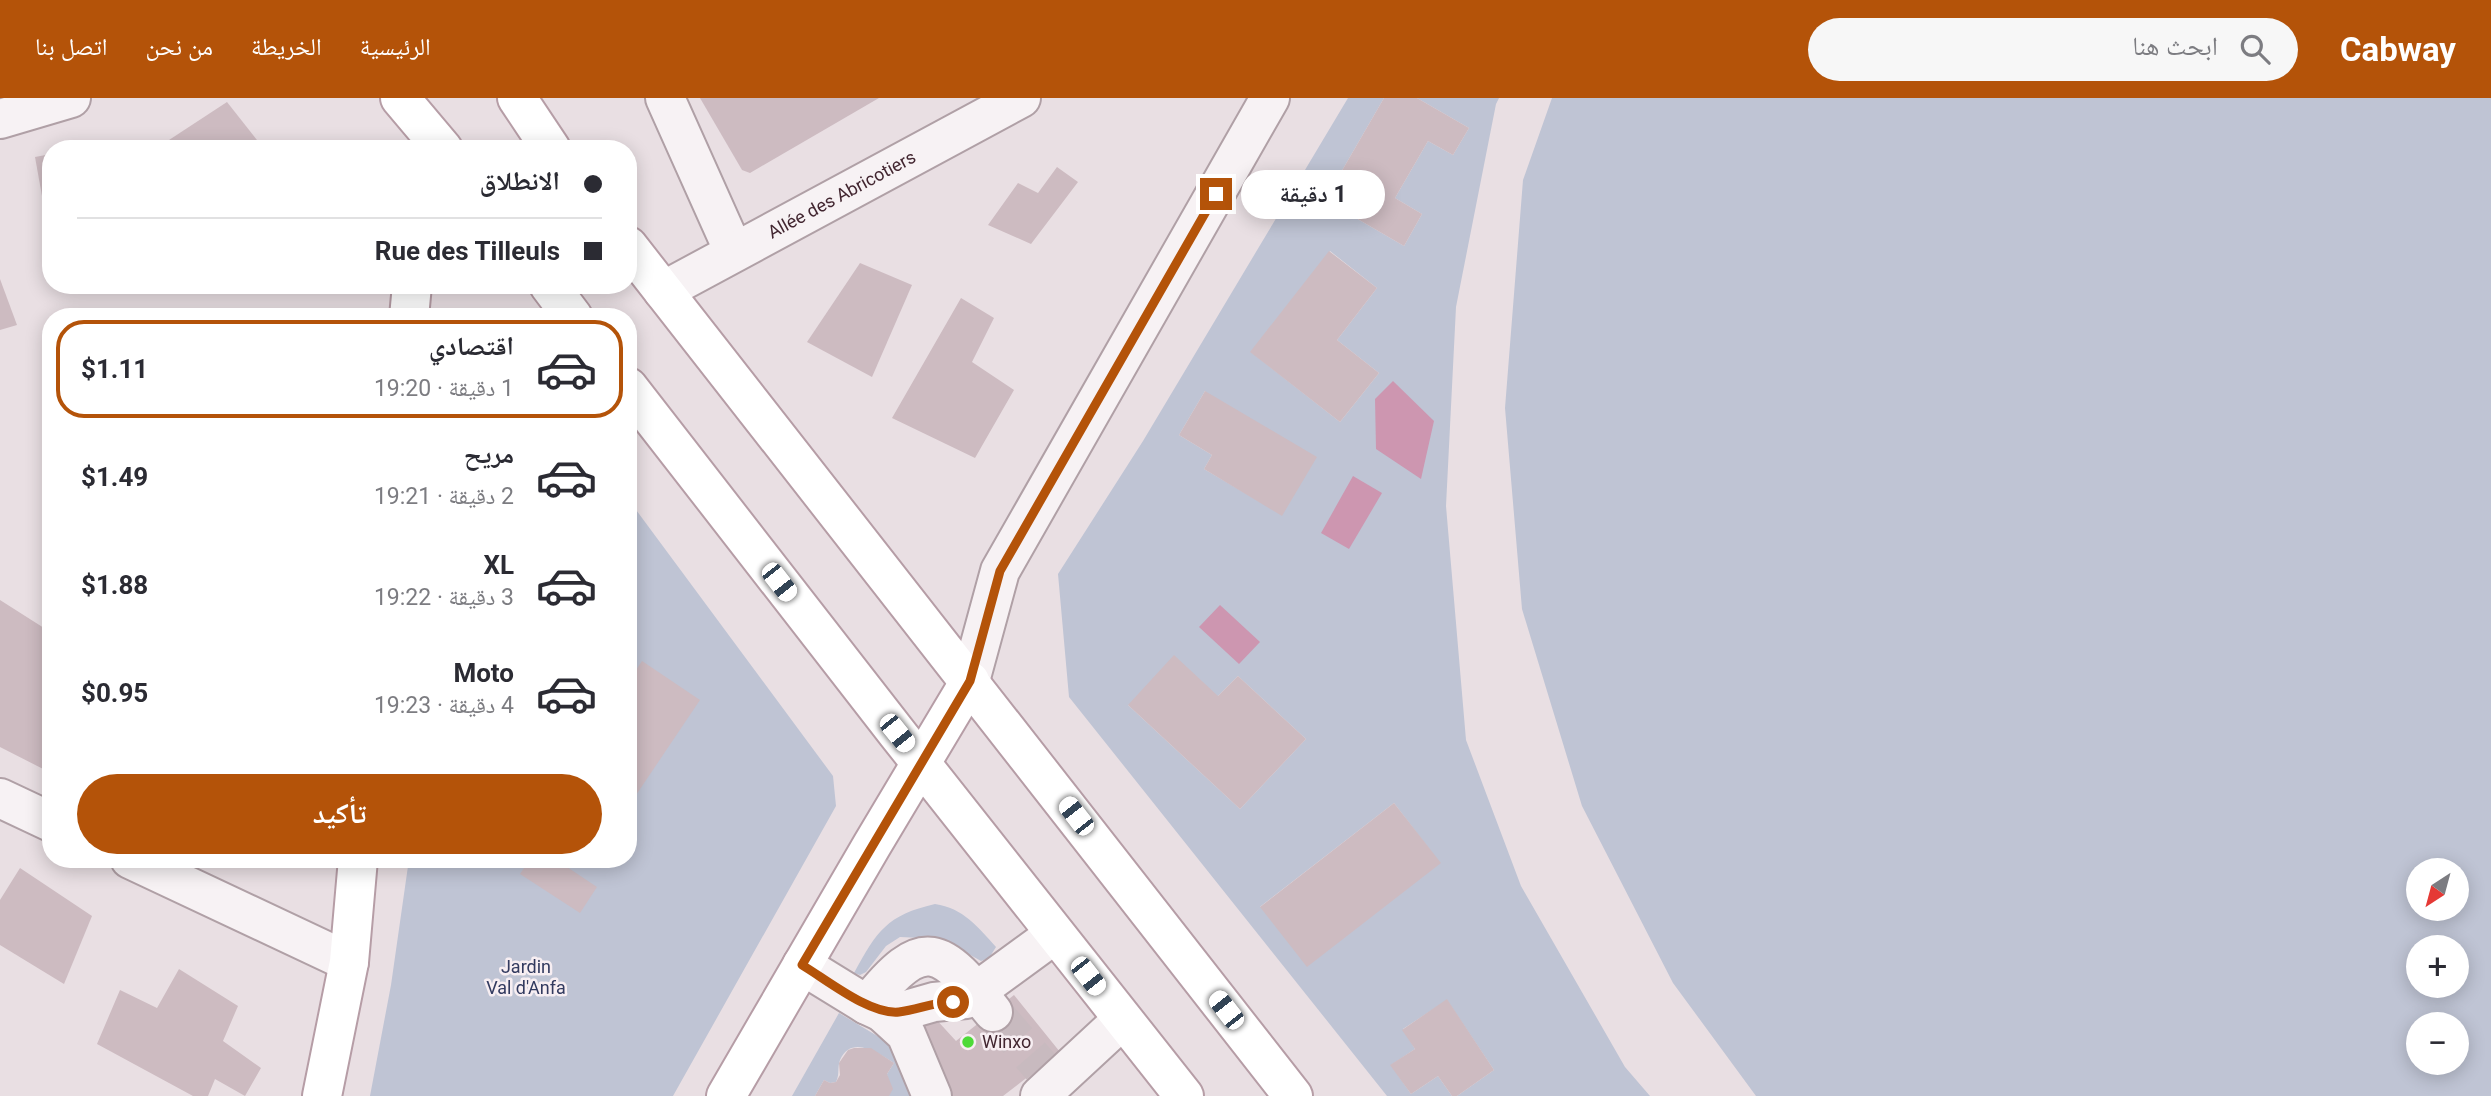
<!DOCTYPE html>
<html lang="ar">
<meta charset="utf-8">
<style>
:root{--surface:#fff;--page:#f7f7f7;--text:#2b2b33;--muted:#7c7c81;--line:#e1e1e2;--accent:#b45309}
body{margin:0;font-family:Roboto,"Noto Naskh Arabic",sans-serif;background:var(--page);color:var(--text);direction:rtl;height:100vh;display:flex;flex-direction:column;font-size:26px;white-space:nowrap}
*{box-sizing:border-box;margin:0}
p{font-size:23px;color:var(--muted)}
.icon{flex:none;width:38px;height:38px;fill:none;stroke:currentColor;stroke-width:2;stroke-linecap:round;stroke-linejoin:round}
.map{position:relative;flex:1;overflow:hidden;direction:ltr}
.sheet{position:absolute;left:42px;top:210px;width:595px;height:560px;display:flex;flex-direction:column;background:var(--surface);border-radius:28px;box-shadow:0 4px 18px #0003;direction:rtl}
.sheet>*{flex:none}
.top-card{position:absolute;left:42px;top:42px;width:595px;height:154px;border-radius:28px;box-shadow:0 4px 18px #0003;direction:rtl;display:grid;align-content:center;height:154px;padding:0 35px;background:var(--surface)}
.needle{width:46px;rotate:216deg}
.buttons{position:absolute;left:2406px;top:760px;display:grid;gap:14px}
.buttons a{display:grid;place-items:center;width:63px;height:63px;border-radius:50%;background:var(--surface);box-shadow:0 4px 18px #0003;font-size:35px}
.end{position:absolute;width:32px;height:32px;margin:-16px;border:9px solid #b45309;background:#fff;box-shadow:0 0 0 4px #fff}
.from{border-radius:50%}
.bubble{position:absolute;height:49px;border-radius:24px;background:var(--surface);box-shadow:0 4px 18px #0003;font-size:23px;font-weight:700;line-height:49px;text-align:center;direction:rtl}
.car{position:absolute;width:21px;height:42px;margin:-21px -10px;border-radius:9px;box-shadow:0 0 5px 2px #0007;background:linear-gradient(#fff 24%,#345 0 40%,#fff 0 76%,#345 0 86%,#fff 0)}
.top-card b{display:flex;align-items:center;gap:24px;height:66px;font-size:26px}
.top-card b+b{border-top:2px solid var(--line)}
.top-card i{width:18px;height:18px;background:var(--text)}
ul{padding:12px 0 0;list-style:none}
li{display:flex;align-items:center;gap:21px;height:98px;margin:0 14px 10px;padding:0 21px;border:4px solid transparent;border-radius:28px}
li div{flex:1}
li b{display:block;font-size:26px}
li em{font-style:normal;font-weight:700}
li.active{border-color:var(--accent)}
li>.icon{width:63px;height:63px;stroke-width:1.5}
.cta{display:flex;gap:14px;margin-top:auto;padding:14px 35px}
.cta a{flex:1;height:80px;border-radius:42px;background:var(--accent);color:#fff;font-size:28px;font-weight:700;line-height:80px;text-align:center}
header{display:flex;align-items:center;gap:42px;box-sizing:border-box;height:98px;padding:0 35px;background:var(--accent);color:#fff}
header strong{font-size:33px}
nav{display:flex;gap:38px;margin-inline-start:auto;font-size:24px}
.search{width:490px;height:63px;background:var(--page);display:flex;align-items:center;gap:18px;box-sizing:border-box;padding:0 24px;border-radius:38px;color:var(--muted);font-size:26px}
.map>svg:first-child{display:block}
</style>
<header>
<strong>Cabway</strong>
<div class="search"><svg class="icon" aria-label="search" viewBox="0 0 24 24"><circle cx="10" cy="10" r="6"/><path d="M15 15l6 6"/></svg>ابحث هنا</div>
<nav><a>الرئيسية</a><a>الخريطة</a><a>من نحن</a><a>اتصل بنا</a></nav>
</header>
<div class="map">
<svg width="2491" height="998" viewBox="0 0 2491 998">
<rect width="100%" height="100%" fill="#e9dfe3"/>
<g fill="#bfc4d4" fill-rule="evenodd">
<path d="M1348,0H1384L1325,102L1404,148L1422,116L1395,100L1428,43L1453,57L1469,30L1417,0H1499L1496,6L1456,209L1446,408L1466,642L1521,788L1625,969L1650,998H1457L1494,972L1447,902L1403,931L1415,951L1391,967L1411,996L1438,978L1452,998H1387L1069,599L1058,476L1143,343ZM1330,153L1377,190L1337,242L1379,275L1340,324L1251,254ZM1205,293L1282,417L1204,371L1212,357L1179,337ZM1238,578L1306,641L1240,711L1128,607L1218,598ZM1394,705L1440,765L1260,809L1261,808Z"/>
<path d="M1552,0H2491V998H1756L1673,885L1582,708L1522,511L1505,310L1523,82ZM2418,772H2457V810H2418ZM2418,849H2457V887H2418ZM2418,926H2457V964H2418Z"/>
<polygon points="628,401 833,678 836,708 673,998 370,998 391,887 409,761 628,761"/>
<path d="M935,806C963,810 978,829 996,849L989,860L981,863L942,841L900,839L886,848L866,874L860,877L854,875C877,833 887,817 935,806Z"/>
<path d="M839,915L894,948L921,998H889L887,976L894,965C879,955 851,936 840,962C837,970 840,976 836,984L830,985L824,982L815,998H792Z"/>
</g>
<g fill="#cd96b0">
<polygon points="1393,283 1434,323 1421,381 1376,351 1375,301"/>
<polygon points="1353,378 1382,395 1349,451 1321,435"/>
<polygon points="1220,507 1260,544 1239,566 1199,529"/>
</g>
<g fill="#cdbbc1">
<polygon points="700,0 879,0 750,75 742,72"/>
<polygon points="1384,0 1417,0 1469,30 1453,57 1428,43 1395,100 1422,116 1404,148 1325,102"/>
<polygon points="227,4 264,51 176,51 169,42"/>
<polygon points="51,56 51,137 49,137 35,59"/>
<polygon points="1057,69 1078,84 1031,146 988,127 1018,85 1038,95"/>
<polygon points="1329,153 1377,190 1337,242 1379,275 1340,324 1250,254"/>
<polygon points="860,165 912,187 872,279 807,244"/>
<polygon points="0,181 17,227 0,232"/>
<polygon points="961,200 994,220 972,264 1014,292 975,360 892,320"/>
<polygon points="1205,293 1317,359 1282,418 1204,371 1212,357 1179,337"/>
<polygon points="49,497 51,497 51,675 0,649 0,502 44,530"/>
<polygon points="1174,557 1218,598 1238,578 1306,641 1240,711 1128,607"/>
<polygon points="642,563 700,602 630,706 628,705 628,584"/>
<polygon points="1394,705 1441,765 1307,869 1260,809"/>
<polygon points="530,761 555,761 597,789 580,815 520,776"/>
<polygon points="20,770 92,818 64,886 0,847 0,802"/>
<polygon points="179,871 238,908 223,943 261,970 245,998 215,981 208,998 193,998 97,946 120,892 157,910"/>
<polygon points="1014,897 1060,954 1003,998 941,998 917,929 934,919 956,943"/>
<polygon points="1447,901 1494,972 1457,998 1452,998 1438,978 1411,996 1390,967 1415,951 1402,932"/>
<polygon points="854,950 871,950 894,965 887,976 893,991 889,998 815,998 824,982 830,985 836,984 840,977 839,965 848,952"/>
</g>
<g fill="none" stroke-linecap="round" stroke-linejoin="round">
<polyline stroke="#c8babf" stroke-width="38" stroke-dasharray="38 19" stroke-linecap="butt" points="993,914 1041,969"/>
<defs>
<g id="minor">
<polyline points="665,0 734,154"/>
<polyline points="0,21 71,0"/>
<path id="s1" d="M663,193L1021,0"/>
<polyline points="970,583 1000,473 1270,0"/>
<polyline points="0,700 51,724"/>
<polyline points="130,761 349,864"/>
<polyline points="802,867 867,907 882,914 899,914 934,904 966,901 1055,836"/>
<path d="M867,907C924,834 941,849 993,914"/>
<polyline points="882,914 906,936 932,998"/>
<polyline points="1040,998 1122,922"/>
</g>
<g id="major">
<polyline points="400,0 443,51"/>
<polyline points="517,0 551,51"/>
<polyline points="628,148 1293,998"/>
<polyline points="549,187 573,219"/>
<polyline points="409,219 412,187"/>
<polyline points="628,289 897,635 1184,998"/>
<polyline points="322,998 349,864 358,761"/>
<polyline points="726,998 872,747 970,583"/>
</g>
</defs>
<use href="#minor" stroke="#b0a0a6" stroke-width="42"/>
<use href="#major" stroke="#b69da6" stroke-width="42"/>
<use href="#minor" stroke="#f7f2f4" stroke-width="38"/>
<use href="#major" stroke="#fff" stroke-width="38"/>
</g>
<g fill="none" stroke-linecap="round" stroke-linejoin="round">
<path stroke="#b45309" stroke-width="9" d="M953,904C933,904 918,912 899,914C870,917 827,882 802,867L970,583L1000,473L1216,96"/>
</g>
<circle fill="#4dda38" stroke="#f7eef2" stroke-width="2.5" cx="968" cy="944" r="7"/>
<g text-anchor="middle" stroke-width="5" stroke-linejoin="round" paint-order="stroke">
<g font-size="18" fill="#422630" stroke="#f7eef2">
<text dy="6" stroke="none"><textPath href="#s1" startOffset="203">Allée des Abricotiers</textPath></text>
</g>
<g font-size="18" fill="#323a5f" stroke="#f7eef2">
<text x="526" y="875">Jardin<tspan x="526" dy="21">Val d'Anfa</tspan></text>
</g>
<g font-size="18" fill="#422630" stroke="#f7eef2" text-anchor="start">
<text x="982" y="950">Winxo</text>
</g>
</g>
</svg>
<div class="buttons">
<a><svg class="needle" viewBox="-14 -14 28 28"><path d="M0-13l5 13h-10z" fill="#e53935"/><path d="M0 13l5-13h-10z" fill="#7c7c81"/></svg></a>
<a>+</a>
<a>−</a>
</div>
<i class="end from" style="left:953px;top:904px"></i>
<i class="end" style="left:1216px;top:96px"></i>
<div class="bubble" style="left:1241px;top:72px;width:144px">1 دقيقة</div>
<i class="car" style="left:779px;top:484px;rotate:142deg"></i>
<i class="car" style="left:897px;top:635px;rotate:141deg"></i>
<i class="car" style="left:1076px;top:718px;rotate:322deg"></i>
<i class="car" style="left:1088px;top:878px;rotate:142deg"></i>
<i class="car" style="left:1226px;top:912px;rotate:322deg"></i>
<div class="top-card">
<b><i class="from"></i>الانطلاق</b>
<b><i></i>Rue des Tilleuls</b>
</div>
<section class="sheet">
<ul>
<li class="active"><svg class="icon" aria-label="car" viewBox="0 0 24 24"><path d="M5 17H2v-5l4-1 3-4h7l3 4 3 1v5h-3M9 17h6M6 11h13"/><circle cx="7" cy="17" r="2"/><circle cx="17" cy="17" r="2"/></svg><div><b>اقتصادي</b><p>1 دقيقة · 19:20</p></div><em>$1.11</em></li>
<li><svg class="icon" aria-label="car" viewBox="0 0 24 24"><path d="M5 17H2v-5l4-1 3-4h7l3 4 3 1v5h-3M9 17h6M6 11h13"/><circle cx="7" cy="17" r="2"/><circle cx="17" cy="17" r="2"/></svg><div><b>مريح</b><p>2 دقيقة · 19:21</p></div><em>$1.49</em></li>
<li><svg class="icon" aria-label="car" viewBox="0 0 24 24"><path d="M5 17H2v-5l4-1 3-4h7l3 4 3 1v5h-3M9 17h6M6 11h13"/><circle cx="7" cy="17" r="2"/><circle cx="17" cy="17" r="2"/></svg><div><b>XL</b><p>3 دقيقة · 19:22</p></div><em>$1.88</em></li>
<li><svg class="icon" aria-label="car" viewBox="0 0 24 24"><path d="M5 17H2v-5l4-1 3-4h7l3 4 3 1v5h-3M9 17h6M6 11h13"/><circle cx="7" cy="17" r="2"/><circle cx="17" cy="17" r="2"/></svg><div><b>Moto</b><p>4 دقيقة · 19:23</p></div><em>$0.95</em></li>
</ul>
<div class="cta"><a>تأكيد</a></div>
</section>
</div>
